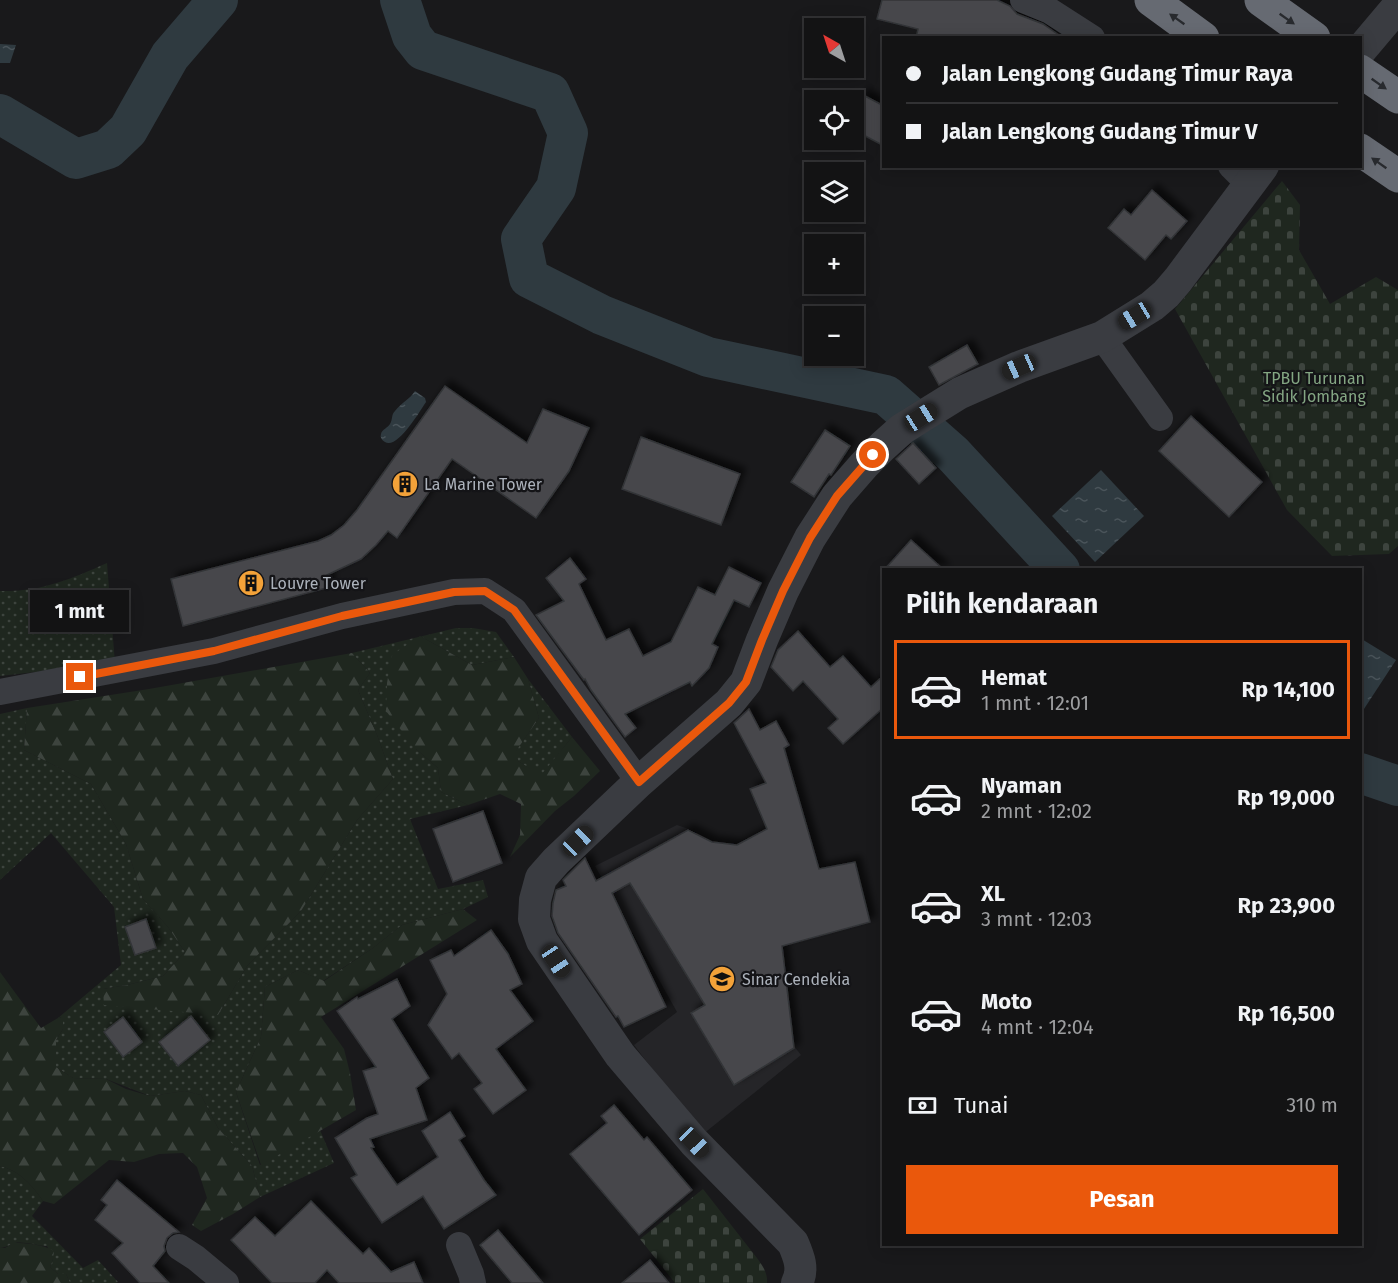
<!DOCTYPE html>
<html lang="id">
<meta charset="utf-8">
<style>
:root{--surface:#131314;--page:#1c1c1d;--text:#f1f3f6;--muted:#9d9ea0;--line:#323234;--accent:#ea580c}
body{margin:0;font-family:"Fira Sans",sans-serif;background:var(--page);color:var(--text);height:100vh;display:flex;flex-direction:column;font-size:22px;white-space:nowrap}
*{box-sizing:border-box;margin:0}
p{font-size:20px;color:var(--muted)}
.icon{flex:none;width:33px;height:33px;fill:none;stroke:currentColor;stroke-width:2;stroke-linecap:round;stroke-linejoin:round}
.map{position:relative;flex:1;overflow:hidden}
.panel{position:absolute;left:882px;top:568px;width:480px;height:678px;display:flex;flex-direction:column;background:var(--surface);border-radius:0px;box-shadow:0 3px 15px #0003,0 0 0 2px var(--line)}
.panel>*{flex:none}
.hud{position:absolute;left:882px;top:36px;width:480px;height:132px;border-radius:0px;box-shadow:0 3px 15px #0003,0 0 0 2px var(--line);display:grid;align-content:center;height:132px;padding:0 24px;background:var(--surface)}
.needle{width:39px;rotate:321deg}
.tools{position:absolute;left:804px;top:18px;display:grid;gap:12px}
.tools a{display:grid;place-items:center;width:60px;height:60px;border-radius:0px;background:var(--surface);box-shadow:0 3px 15px #0003,0 0 0 2px var(--line);font-size:30px}
.end{position:absolute;width:27px;height:27px;margin:-14px;border:8px solid #ea580c;background:#fff;box-shadow:0 0 0 3px #fff}
.from{border-radius:50%}
.bubble{position:absolute;height:42px;border-radius:0px;background:var(--surface);box-shadow:0 3px 15px #0003,0 0 0 2px var(--line);font-size:20px;font-weight:700;line-height:42px;text-align:center}
.car{position:absolute;width:18px;height:36px;margin:-18px -9px;border-radius:8px;box-shadow:0 0 4px 2px #0007;background:linear-gradient(#222 24%,#8ab4d8 0 40%,#222 0 76%,#8ab4d8 0 86%,#222 0)}
.hud b{display:flex;align-items:center;gap:21px;height:57px;font-size:22px}
.hud b+b{border-top:2px solid var(--line)}
.hud i{width:15px;height:15px;background:var(--text)}
ul{padding:0;list-style:none}
li{display:flex;align-items:center;gap:18px;height:99px;margin:0 12px 9px;padding:0 12px;border:3px solid transparent;border-radius:0px}
li div{flex:1}
li b{display:block;font-size:22px}
li em{font-style:normal;font-weight:700}
li.on{border-color:var(--accent)}
li>.icon{width:54px;height:54px;stroke-width:1.5}
h2{padding:0 24px;font-size:27px;line-height:72px}
.pay{display:flex;align-items:center;gap:15px;height:66px;padding:0 24px;font-size:22px}
.pay p{margin-inline-start:auto}
.cta{display:flex;gap:12px;margin-top:auto;padding:12px 24px}
.cta a{flex:1;height:69px;border-radius:0px;background:var(--accent);color:#fff;font-size:24px;font-weight:700;line-height:69px;text-align:center}
.map>svg:first-child{display:block}
</style>
<div class="map">
<svg width="1398" height="1283" viewBox="0 0 1398 1283">
<defs>
<pattern id="grass-dots" width="8" height="8" patternUnits="userSpaceOnUse" patternTransform="scale(1.5)"><rect width="8" height="8" fill="#1f271f"/><path d="M2 2h.1M6 6h.1" fill="none" stroke="#3d443e" stroke-width="1.8" stroke-linecap="round"/></pattern>
<pattern id="forest-firs" width="22" height="20" patternUnits="userSpaceOnUse" patternTransform="scale(1.5)"><rect width="22" height="20" fill="#1f271f"/><path d="M5 1l3.5 6h-7zM16 11l3.5 6h-7z" fill="#3d443e"/></pattern>
<pattern id="cemetery-stones" width="16" height="16" patternUnits="userSpaceOnUse" patternTransform="scale(1.5)"><rect width="16" height="16" fill="#1f271f"/><path d="M2 7V4a2 2 0 0 1 4 0v3zM10 15v-3a2 2 0 0 1 4 0v3z" fill="#3d443e"/></pattern>
<pattern id="water-ripples" width="26" height="14" patternUnits="userSpaceOnUse" patternTransform="scale(1.5)"><rect width="26" height="14" fill="#2f3a40"/><path d="M2 4q2-2 4 0t4 0M15 11q2-2 4 0t4 0" fill="none" stroke="#4a545a"/></pattern>
<filter id="shadow"><feDropShadow dx="5.5" dy="-5.5" stdDeviation="3" flood-color="#0009"/></filter>
</defs>
<rect width="100%" height="100%" fill="#19191b"/>
<polygon fill="#252528" points="792,774 818,869 855,862 870,922 782,946 794,1046 801,1055 702,1135 634,1045 677,1012 595,866 677,825 686,828 712,842 737,845 767,829 750,789"/>
<g fill="url(#grass-dots)">
<path d="M107,563L115,663L0,676V591C41,592 71,579 107,563Z"/>
<polygon points="456,628 473,628 496,632 514,657 472,665 420,636 416,749 438,768 441,792 468,805 410,819 438,889 483,880 488,897 463,909 402,925 373,948 323,981 298,970 265,987 261,1037 236,1092 260,1165 320,1130 334,1163 260,1197 252,1166 218,1128 201,1095 185,1091 150,1096 106,1079 73,1078 56,1067 56,1040 63,1029 61,1017 58,1018 121,965 114,907 51,833 0,880 0,714 27,708 24,750 91,784 126,844 143,899 168,927 185,952 163,976 127,985 103,989 218,1015 247,966 301,911 357,820 393,779 377,735 358,690 370,673 352,653"/>
<polygon points="528,679 572,737 541,776 518,761 515,752 539,718"/>
<path d="M0,1166C20,1171 32,1185 43,1201L32,1216L83,1268L98,1260L118,1282L116,1283H70L66,1274H58L50,1267L53,1259L47,1246C36,1246 25,1241 15,1243C8,1245 7,1248 0,1247Z"/>
</g>
<g fill="url(#forest-firs)">
<polygon points="420,636 472,665 514,657 528,679 539,718 516,751 518,761 541,775 572,737 600,771 574,796 555,811 510,857 520,835 521,804 500,794 468,805 441,792 438,768 416,749 386,711 387,683 392,655"/>
<polygon points="352,653 370,673 358,690 377,735 393,779 357,820 301,911 247,966 218,1015 104,1005 103,989 127,985 163,976 185,952 168,927 143,899 126,844 91,784 24,750 27,708 149,689"/>
<polygon points="463,909 477,920 321,1017 344,1049 350,1073 356,1110 261,1165 236,1092 261,1037 265,987 298,970 324,981 373,948 402,925"/>
<path d="M0,972L41,1028L58,1018L60,1017L63,1019V1029L56,1040V1067L73,1078L106,1079L126,1089L150,1096L185,1091L201,1095L218,1128L252,1166L260,1197L233,1214L201,1231L192,1225L207,1198L197,1167L183,1153L159,1154L134,1162L109,1160L54,1204L43,1201C32,1185 20,1171 0,1166Z"/>
<path d="M13,1243C27,1243 42,1244 54,1251L53,1259L50,1267L58,1274H66L70,1283H0V1247L5,1248Z"/>
</g>
<g fill="url(#cemetery-stones)">
<polygon points="1282,181 1300,205 1299,250 1330,304 1376,277 1398,290 1398,546 1389,554 1332,556 1287,510 1175,309"/>
<path d="M703,1189L757,1258C762,1265 768,1273 767,1283H675L640,1239Z"/>
</g>
<g fill="url(#water-ripples)">
<polygon points="0,44 16,45 10,63 0,63"/>
<path d="M415,391L425,398L426,402C420,411 397,450 385,442C382,440 380,438 381,434C382,429 388,428 390,424C393,419 391,415 395,411C401,403 410,399 415,391Z"/>
<polygon points="1101,470 1144,516 1095,562 1052,516"/>
<polygon points="1360,638 1396,660 1362,712 1360,711"/>
</g>
<g fill="none" stroke-linecap="round" stroke-linejoin="round">
<g stroke="#2f3a40" stroke-width="40">
<polyline points="400,0 412,36 423,50 550,93 568,133 556,188 521,239 529,278 602,315 708,357 886,395 953,454 1060,570"/>
<polyline points="0,114 76,159 108,149 128,130 170,56 218,0"/>
<polyline points="1360,773 1398,786"/>
</g>
</g>
<g fill="#46474b" stroke="#333437" stroke-width="1.5" filter="url(#shadow)">
<polygon points="882,0 997,0 1010,6 1017,14 1043,24 1063,38 916,38 918,29 877,19"/>
<polygon points="863,95 884,106 884,146 854,130 854,112"/>
<polygon points="1152,190 1187,221 1171,239 1166,235 1145,260 1108,228 1124,209 1131,215"/>
<polygon points="967,345 978,364 939,385 929,367"/>
<polygon points="445,386 527,443 543,409 589,428 569,471 536,518 452,459 397,538 388,531 376,545 361,559 327,575 330,587 183,626 171,579 318,541 331,535 344,525 357,510"/>
<polygon points="1191,416 1262,482 1229,517 1159,451"/>
<polygon points="825,430 850,446 831,475 829,474 814,497 791,482"/>
<polygon points="641,437 740,474 721,525 622,489"/>
<polygon points="913,443 936,468 919,484 896,459"/>
<polygon points="911,540 944,570 884,570"/>
<polygon points="570,558 586,579 579,584 606,640 629,629 643,656 671,642 698,587 715,595 729,567 761,583 749,607 734,600 712,644 718,647 709,668 692,686 690,682 625,714 636,728 625,737 591,690 585,679 584,680 536,615 564,601 546,578"/>
<polygon points="798,631 830,667 843,656 871,687 884,675 884,707 843,744 828,728 838,719 803,681 793,691 771,667 778,650"/>
<polygon points="749,709 760,730 776,721 789,745 784,748 819,869 855,862 870,922 782,946 794,1048 734,1085 691,1013 705,1005 630,883 612,893 666,1007 624,1027 618,1016 616,1017 558,933 552,916 553,903 556,890 566,886 563,880 585,858 596,881 688,830 712,842 737,845 767,829 750,789 766,783 734,723"/>
<polygon points="483,811 502,863 453,882 433,829"/>
<polygon points="146,919 156,948 135,955 125,927"/>
<polygon points="491,930 508,954 522,984 510,990 533,1021 496,1049 526,1090 493,1114 474,1089 482,1083 459,1053 452,1059 428,1025 447,994 430,960 451,950 454,956"/>
<polygon points="397,979 410,1006 392,1019 429,1078 416,1088 427,1120 370,1139 374,1147 371,1148 397,1185 438,1157 422,1131 450,1112 465,1136 459,1140 484,1180 496,1195 444,1229 423,1196 382,1223 351,1178 357,1175 335,1138 367,1118 378,1114 363,1071 376,1067 337,1011 357,997 358,999"/>
<polygon points="191,1016 210,1040 178,1066 159,1042"/>
<polygon points="123,1017 142,1042 123,1057 104,1032"/>
<polygon points="614,1105 644,1140 647,1137 692,1190 639,1235 570,1154 607,1123 601,1116"/>
<polygon points="117,1180 179,1232 173,1233 167,1238 164,1246 165,1251 153,1266 169,1283 140,1283 112,1253 123,1243 95,1220 107,1205 101,1200"/>
<polygon points="311,1201 363,1254 369,1248 391,1272 414,1262 423,1283 339,1283 327,1270 315,1283 272,1283 231,1240 255,1217 275,1236"/>
<polygon points="498,1230 543,1283 512,1283 480,1245"/>
<polygon points="650,1260 669,1283 622,1283"/>
</g>
<g fill="none" stroke-linecap="round" stroke-linejoin="round">
<g stroke="#3a3c41" stroke-width="26">
<polyline points="1023,0 1050,11 1092,38"/>
<polyline points="1231,166 1249,184"/>
<polyline points="1102,337 1160,418"/>
<polyline points="0,692 214,651 342,616 454,592 485,591 514,610 639,782"/>
<polyline points="459,1245 471,1274 473,1283"/>
<polyline points="179,1247 196,1258 226,1283"/>
</g>
<g stroke="#3a3c41" stroke-width="32">
<polyline points="1360,51 1398,6"/>
<path d="M797,1283C804,1269 799,1257 793,1243L694,1142L620,1055L609,1039L542,941L534,919L535,900L541,878L556,861L639,782L729,703L746,682L762,640L783,591L810,538L837,496L864,465L883,446L902,429L960,393L1019,367L1102,337L1152,306L1166,294L1178,280L1263,166"/>
</g>
<g stroke="#666a72" stroke-width="33">
<polyline points="1151,0 1203,38"/>
<polyline points="1261,0 1314,38"/>
<polyline points="1360,71 1398,97"/>
<polyline points="1360,150 1398,176"/>
</g>
</g>
<defs><path id="oneway-solid" d="M-6-.8H1V-3.2L6.5 0L1 3.2V.8H-6Z" transform="scale(1.5)"/></defs>
<g fill="#282a2e">
<use href="#oneway-solid" transform="translate(1177 19) rotate(-145)"/>
<use href="#oneway-solid" transform="translate(1287 19) rotate(35)"/>
<use href="#oneway-solid" transform="translate(1379 84) rotate(35)"/>
<use href="#oneway-solid" transform="translate(1379 163) rotate(-145)"/>
</g>
<g fill="none" stroke-linecap="round" stroke-linejoin="round">
<polyline stroke="#ea580c" stroke-width="8" points="80,677 214,651 342,616 454,592 485,591 514,610 639,782 729,703 746,682 762,640 783,591 810,538 837,496 873,455"/>
</g>
<defs>
<symbol id="building-disc" viewBox="-11 -11 22 22"><circle r="9.5" fill="#f3a239" stroke="#141417"/><path d="M-4-6H4V6H1V3H-1V6H-4ZM-2.5-4.3h1.7v1.8h-1.7ZM.8-4.3h1.7v1.8H.8ZM-2.5-1h1.7V.8h-1.7ZM.8-1h1.7V.8H.8Z" fill="#111"/></symbol>
<symbol id="school-disc" viewBox="-11 -11 22 22"><circle r="9.5" fill="#f3a239" stroke="#141417"/><path d="M0-5L7-2L0 1L-7-2ZM-4 1L0 2.5L4 1V4Q0 6-4 4Z" fill="#111"/></symbol>
</defs>
<g fill-rule="evenodd">
<use href="#building-disc" x="390" y="469" width="30" height="30"/>
<use href="#building-disc" x="236" y="568" width="30" height="30"/>
<use href="#school-disc" x="707" y="964" width="30" height="30"/>
</g>
<g text-anchor="middle" stroke-width="4.5" stroke-linejoin="round" paint-order="stroke">
<g font-size="16" fill="#84a683" stroke="#141417">
<text x="1314" y="384">TPBU Turunan<tspan x="1314" dy="18">Sidik Jombang</tspan></text>
</g>
<g font-size="16" fill="#acb2bb" stroke="#141417" text-anchor="start">
<text x="424" y="490">La Marine Tower</text>
<text x="270" y="589">Louvre Tower</text>
<text x="742" y="985">Sinar Cendekia</text>
</g>
</g>
</svg>
<div class="tools">
<a><svg class="needle" viewBox="-14 -14 28 28"><path d="M0-13l5 13h-10z" fill="#e53935"/><path d="M0 13l5-13h-10z" fill="#9d9ea0"/></svg></a>
<a><svg class="icon" aria-label="locate" viewBox="0 0 24 24"><circle cx="12" cy="12" r="6"/><path d="M12 2v4M12 18v4M2 12h4M18 12h4"/></svg></a>
<a><svg class="icon" aria-label="layers" viewBox="0 0 24 24"><path d="M12 4l9 5-9 5-9-5zM3 14l9 5 9-5"/></svg></a>
<a>+</a>
<a>−</a>
</div>
<i class="end from" style="left:873px;top:455px"></i>
<i class="end" style="left:80px;top:677px"></i>
<div class="bubble" style="left:30px;top:590px;width:99px">1 mnt</div>
<i class="car" style="left:1135px;top:316px;rotate:239deg"></i>
<i class="car" style="left:1019px;top:367px;rotate:246deg"></i>
<i class="car" style="left:921px;top:417px;rotate:58deg"></i>
<i class="car" style="left:578px;top:841px;rotate:46deg"></i>
<i class="car" style="left:556px;top:961px;rotate:146deg"></i>
<i class="car" style="left:694px;top:1142px;rotate:136deg"></i>
<div class="hud">
<b><i class="from"></i>Jalan Lengkong Gudang Timur Raya</b>
<b><i></i>Jalan Lengkong Gudang Timur V</b>
</div>
<section class="panel">
<h2>Pilih kendaraan</h2>
<ul>
<li class="on"><svg class="icon" aria-label="car" viewBox="0 0 24 24"><path d="M5 17H2v-5l4-1 3-4h7l3 4 3 1v5h-3M9 17h6M6 11h13"/><circle cx="7" cy="17" r="2"/><circle cx="17" cy="17" r="2"/></svg><div><b>Hemat</b><p>1 mnt · 12:01</p></div><em>Rp 14,100</em></li>
<li><svg class="icon" aria-label="car" viewBox="0 0 24 24"><path d="M5 17H2v-5l4-1 3-4h7l3 4 3 1v5h-3M9 17h6M6 11h13"/><circle cx="7" cy="17" r="2"/><circle cx="17" cy="17" r="2"/></svg><div><b>Nyaman</b><p>2 mnt · 12:02</p></div><em>Rp 19,000</em></li>
<li><svg class="icon" aria-label="car" viewBox="0 0 24 24"><path d="M5 17H2v-5l4-1 3-4h7l3 4 3 1v5h-3M9 17h6M6 11h13"/><circle cx="7" cy="17" r="2"/><circle cx="17" cy="17" r="2"/></svg><div><b>XL</b><p>3 mnt · 12:03</p></div><em>Rp 23,900</em></li>
<li><svg class="icon" aria-label="car" viewBox="0 0 24 24"><path d="M5 17H2v-5l4-1 3-4h7l3 4 3 1v5h-3M9 17h6M6 11h13"/><circle cx="7" cy="17" r="2"/><circle cx="17" cy="17" r="2"/></svg><div><b>Moto</b><p>4 mnt · 12:04</p></div><em>Rp 16,500</em></li>
</ul>
<div class="pay"><svg class="icon" aria-label="cash" viewBox="0 0 24 24"><path d="M3 7h18v10H3z"/><circle cx="12" cy="12" r="2"/></svg>Tunai<p>310 m</p></div>
<div class="cta"><a>Pesan</a></div>
</section>
</div>
